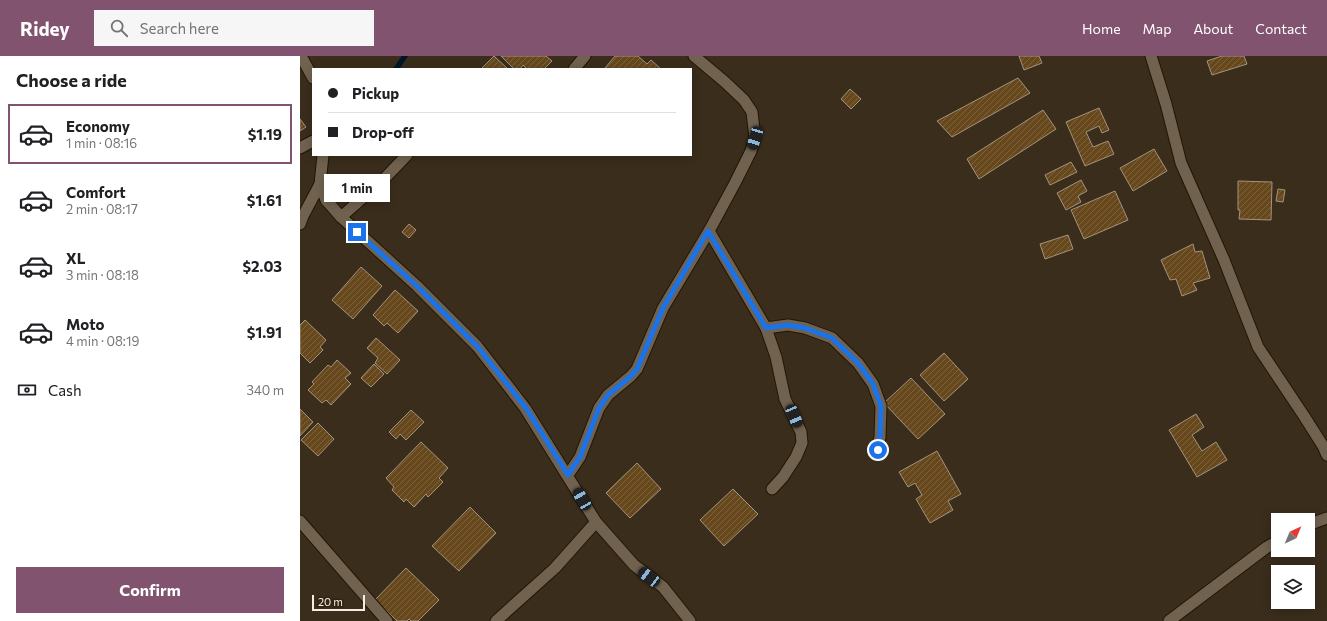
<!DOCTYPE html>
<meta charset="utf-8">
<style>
:root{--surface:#fff;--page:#f6f6f6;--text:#202124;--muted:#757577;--line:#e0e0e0;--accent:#81536f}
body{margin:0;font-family:Commissioner,sans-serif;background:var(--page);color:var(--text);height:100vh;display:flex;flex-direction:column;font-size:15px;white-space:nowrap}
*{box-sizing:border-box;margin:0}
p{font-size:13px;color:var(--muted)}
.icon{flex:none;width:22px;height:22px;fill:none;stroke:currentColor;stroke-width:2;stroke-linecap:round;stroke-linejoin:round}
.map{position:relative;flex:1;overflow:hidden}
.panel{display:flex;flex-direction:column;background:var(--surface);width:300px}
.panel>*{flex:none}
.hud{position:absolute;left:12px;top:12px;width:380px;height:88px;border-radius:0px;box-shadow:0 2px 10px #0003;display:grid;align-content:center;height:88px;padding:0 16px;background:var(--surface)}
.needle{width:26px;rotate:44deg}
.fabs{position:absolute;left:971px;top:457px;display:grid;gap:8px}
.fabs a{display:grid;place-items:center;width:44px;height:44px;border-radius:0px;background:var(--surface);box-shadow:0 2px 10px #0003;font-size:20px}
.scale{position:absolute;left:12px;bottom:10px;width:53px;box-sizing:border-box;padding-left:4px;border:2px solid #f5ede2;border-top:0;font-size:11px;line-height:14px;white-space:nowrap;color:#f5ede2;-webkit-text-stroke:3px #302312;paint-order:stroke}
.end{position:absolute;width:18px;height:18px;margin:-9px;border:5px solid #1a73e8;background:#fff;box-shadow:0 0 0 2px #fff}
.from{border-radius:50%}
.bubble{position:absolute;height:28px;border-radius:0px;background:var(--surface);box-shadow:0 2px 10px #0003;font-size:13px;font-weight:700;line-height:28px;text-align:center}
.car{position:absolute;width:12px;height:24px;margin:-12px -6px;border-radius:5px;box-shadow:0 0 3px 1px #0007;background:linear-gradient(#222 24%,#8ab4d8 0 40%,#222 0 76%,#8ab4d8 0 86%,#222 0)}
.hud b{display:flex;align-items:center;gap:14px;height:38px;font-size:15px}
.hud b+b{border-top:1px solid var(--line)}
.hud i{width:10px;height:10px;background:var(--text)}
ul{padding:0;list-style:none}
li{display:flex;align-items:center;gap:12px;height:60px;margin:0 8px 6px;padding:0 8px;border:2px solid transparent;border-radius:0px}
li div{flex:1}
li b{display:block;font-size:15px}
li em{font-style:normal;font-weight:700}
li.selected{border-color:var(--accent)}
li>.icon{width:36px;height:36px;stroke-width:1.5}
h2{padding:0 16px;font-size:18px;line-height:48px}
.pay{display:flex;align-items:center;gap:10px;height:44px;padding:0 16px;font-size:15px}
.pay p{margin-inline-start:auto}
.cta{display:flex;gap:8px;margin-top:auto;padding:8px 16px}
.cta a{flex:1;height:46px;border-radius:0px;background:var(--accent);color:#fff;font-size:16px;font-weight:700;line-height:46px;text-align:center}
header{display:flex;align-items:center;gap:24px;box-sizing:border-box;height:56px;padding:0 20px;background:var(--accent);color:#fff}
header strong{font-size:19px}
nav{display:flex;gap:22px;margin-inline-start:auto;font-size:14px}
.search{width:280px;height:36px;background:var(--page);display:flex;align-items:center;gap:10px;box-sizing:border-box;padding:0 14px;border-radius:0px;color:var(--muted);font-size:15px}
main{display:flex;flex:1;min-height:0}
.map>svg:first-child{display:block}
</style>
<header>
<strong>Ridey</strong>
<div class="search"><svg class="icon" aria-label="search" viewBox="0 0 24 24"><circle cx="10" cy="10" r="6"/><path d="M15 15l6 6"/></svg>Search here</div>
<nav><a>Home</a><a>Map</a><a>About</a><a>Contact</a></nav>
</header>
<main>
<section class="panel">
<h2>Choose a ride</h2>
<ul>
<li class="selected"><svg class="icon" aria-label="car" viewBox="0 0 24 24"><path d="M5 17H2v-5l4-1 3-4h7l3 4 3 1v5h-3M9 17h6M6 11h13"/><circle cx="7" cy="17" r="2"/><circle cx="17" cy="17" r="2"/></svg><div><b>Economy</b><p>1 min · 08:16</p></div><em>$1.19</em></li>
<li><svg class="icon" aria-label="car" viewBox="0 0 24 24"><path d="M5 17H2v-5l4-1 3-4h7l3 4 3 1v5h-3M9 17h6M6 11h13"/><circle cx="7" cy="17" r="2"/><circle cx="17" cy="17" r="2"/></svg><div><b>Comfort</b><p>2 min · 08:17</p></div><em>$1.61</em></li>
<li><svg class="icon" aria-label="car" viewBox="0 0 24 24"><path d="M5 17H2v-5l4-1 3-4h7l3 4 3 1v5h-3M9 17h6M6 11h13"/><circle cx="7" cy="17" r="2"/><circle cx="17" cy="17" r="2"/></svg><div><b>XL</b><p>3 min · 08:18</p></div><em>$2.03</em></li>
<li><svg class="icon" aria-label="car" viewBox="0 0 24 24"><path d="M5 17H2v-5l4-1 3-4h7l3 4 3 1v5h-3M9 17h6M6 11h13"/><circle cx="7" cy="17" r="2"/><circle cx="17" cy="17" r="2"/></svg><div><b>Moto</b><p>4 min · 08:19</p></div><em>$1.91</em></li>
</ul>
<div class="pay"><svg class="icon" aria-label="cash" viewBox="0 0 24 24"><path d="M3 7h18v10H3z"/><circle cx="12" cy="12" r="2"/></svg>Cash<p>340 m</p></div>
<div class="cta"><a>Confirm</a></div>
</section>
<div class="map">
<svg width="1027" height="565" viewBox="0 0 1027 565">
<defs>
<pattern id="building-hatch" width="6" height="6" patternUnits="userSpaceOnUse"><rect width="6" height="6" fill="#66481c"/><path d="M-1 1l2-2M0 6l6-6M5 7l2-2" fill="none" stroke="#7c633d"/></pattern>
</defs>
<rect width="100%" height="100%" fill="#3a2d1c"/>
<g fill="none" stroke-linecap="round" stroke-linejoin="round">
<polyline stroke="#001628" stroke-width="5.5" points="96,13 105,0"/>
</g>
<g fill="url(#building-hatch)" stroke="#a3937f">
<polygon points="194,0 208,13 181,13"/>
<polygon points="201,0 246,0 252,5 244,13 227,13 223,9 220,13 214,13"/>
<polygon points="315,0 338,0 347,8 351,4 361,13 306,13 305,12"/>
<polygon points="719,0 739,0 742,7 724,14"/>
<polygon points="922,0 944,0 947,8 912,19 907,5"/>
<polygon points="718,22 730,37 652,81 637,65"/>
<polygon points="550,33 561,43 551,53 541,43"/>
<polygon points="799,52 809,74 802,77 799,70 786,76 793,91 808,85 814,98 785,110 766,66"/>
<polygon points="743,54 756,73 679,123 667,103"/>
<polygon points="0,63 6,71 0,75"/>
<polygon points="854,93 867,115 833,135 820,112"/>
<polygon points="771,106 777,116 750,129 745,119"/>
<polygon points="781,124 787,135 778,140 781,146 766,154 757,137"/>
<polygon points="938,125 972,126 971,164 939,163 940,154 938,154"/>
<polygon points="978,133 985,134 983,146 976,145"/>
<polygon points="815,135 828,164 784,183 771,154"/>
<polygon points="109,168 116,174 109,182 102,176"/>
<polygon points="768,179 773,193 745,203 740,188"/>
<polygon points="893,188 895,196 902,195 910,222 893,227 897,234 882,240 876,223 870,224 861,204"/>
<polygon points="61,211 82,230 53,263 32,244"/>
<polygon points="95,234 118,255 98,277 87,267 84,270 73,259"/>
<polygon points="5,264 26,284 20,291 23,294 10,307 0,297 0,269"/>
<polygon points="76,282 100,304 87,318 75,307 78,302 67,292"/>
<polygon points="644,297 668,323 644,345 620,319"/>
<polygon points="37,304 51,317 45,322 51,328 31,349 26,344 22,347 8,334 14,328 12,326 28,309 31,311"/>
<polygon points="74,308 84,318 71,331 61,322"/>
<polygon points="611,322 645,358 618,383 584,347"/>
<polygon points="0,353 13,366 0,380"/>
<polygon points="111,354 124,366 106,384 100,378 96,383 89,376"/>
<polygon points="896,358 904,371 892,379 902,395 916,386 927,404 897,421 869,374"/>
<polygon points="18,367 34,383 18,400 1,384"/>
<polygon points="121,386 148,412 139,422 143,426 128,441 126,438 114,451 106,443 104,446 92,434 94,431 86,422"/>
<polygon points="637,395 661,438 648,445 653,454 630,467 616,443 622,439 615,427 608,431 599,416"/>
<polygon points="337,407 361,433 330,462 306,437"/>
<polygon points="433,433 458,458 424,490 400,464"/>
<polygon points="170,451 196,477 159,515 132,490"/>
<polygon points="106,512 139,544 118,565 111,565 109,563 107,565 97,565 75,544"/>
</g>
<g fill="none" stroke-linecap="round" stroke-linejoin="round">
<defs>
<g id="minor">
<polyline points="1,0 13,22"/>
<polyline points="851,0 866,48 881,107 924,204 958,291 1004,360 1023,390 1027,399"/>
<polyline points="274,13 285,0"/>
<polyline points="0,92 13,85"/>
<polyline points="23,99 20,128 26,144 41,161 117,230 177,290 225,352 296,466 334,509 363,531 390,565"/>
<polyline points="41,161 84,123 107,99"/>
<polyline points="0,168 3,160 20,128"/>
<polyline points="409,175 466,272 476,301 485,343 501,376 502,387 496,401 483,421 472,433"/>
<polyline points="466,272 488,269 505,272 532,282 558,307 573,328 581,350 580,381 577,394"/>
<polyline points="268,419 280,401 299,352 308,339 331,320 337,313 363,252 409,175 435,127 451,95 455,82 452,56 444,44 425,26 394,0"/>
<polyline points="0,465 87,565"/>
<polyline points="1008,469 1027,462"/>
<polyline points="196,565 255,512 296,466"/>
<polyline points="869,565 967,491 978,485"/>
</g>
</defs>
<use href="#minor" stroke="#211505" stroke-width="13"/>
<use href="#minor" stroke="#70624f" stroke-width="11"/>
</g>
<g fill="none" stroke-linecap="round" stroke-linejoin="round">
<polyline stroke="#1a73e8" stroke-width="5" points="57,176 117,230 177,290 226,352 268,419 280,401 299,352 308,339 331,320 337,313 363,252 408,175 466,272 488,269 505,272 532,282 558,307 573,328 581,350 580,381 578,394"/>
</g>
</svg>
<div class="fabs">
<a><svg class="needle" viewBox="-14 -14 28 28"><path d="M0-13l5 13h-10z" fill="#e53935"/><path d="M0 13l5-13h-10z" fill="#757577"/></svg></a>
<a><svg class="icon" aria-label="layers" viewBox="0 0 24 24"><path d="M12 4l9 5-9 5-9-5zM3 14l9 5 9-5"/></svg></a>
</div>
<div class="scale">20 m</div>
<i class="end from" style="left:578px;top:394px"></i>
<i class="end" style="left:57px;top:176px"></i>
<div class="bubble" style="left:24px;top:118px;width:66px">1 min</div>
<i class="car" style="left:455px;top:82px;rotate:197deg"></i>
<i class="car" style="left:494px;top:360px;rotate:157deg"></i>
<i class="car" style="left:282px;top:443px;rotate:330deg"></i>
<i class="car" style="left:349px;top:521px;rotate:307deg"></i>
<div class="hud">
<b><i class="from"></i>Pickup</b>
<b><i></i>Drop-off</b>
</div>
</div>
</main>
